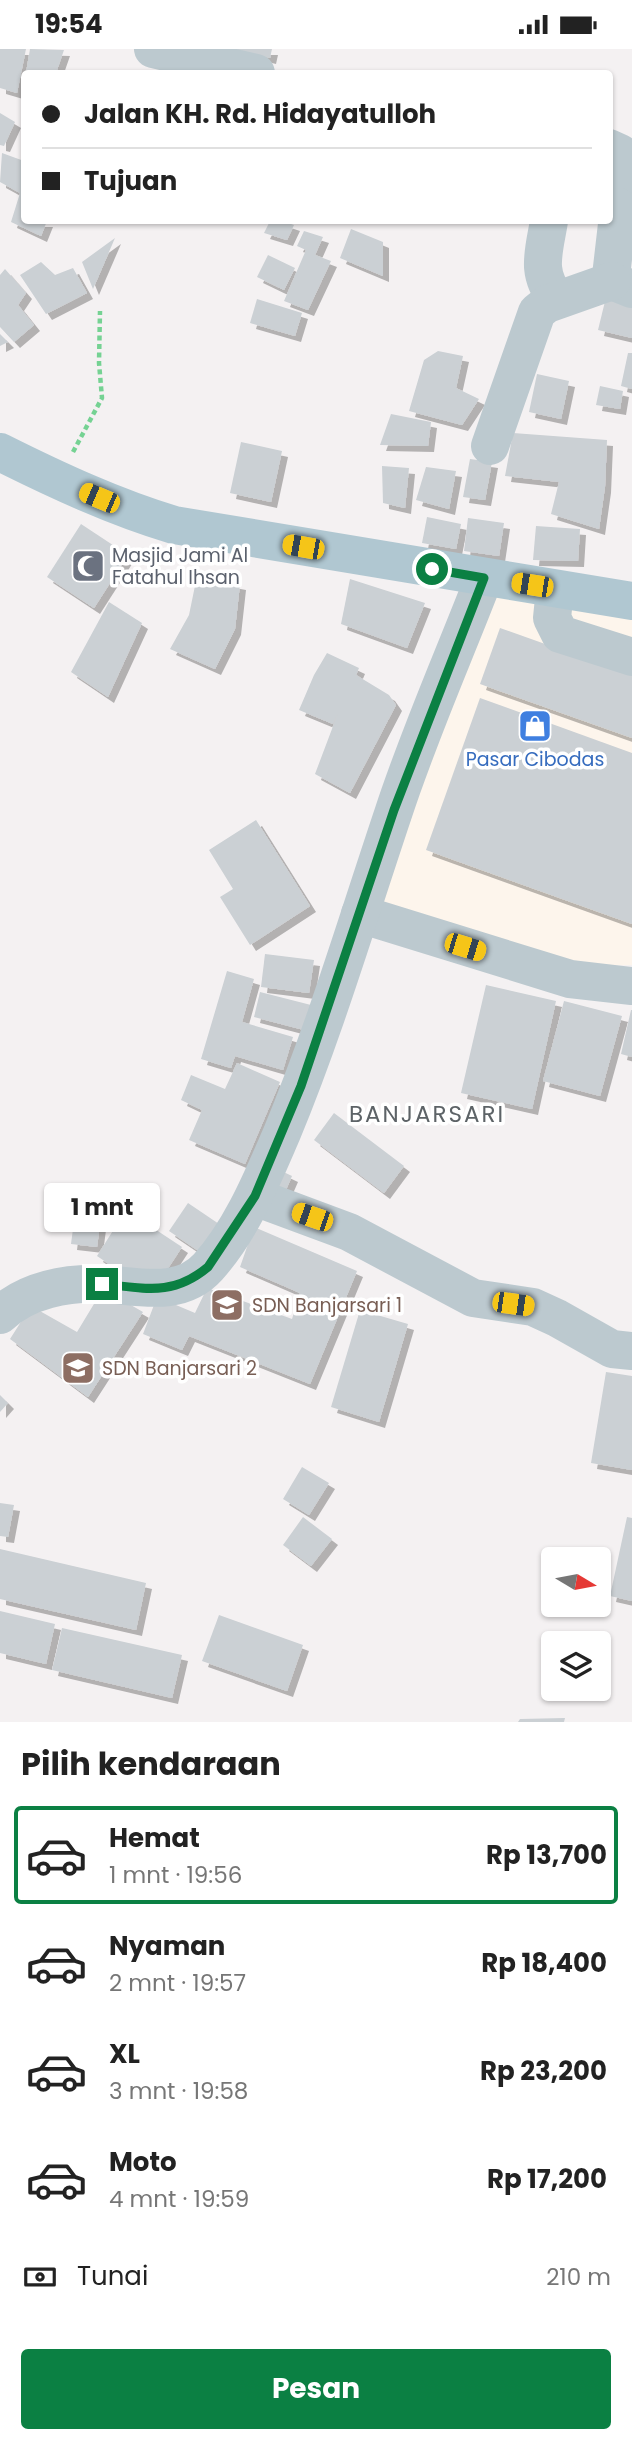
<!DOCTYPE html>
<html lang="id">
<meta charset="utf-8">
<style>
:root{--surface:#fff;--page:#f6f6f6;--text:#222;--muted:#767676;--line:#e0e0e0;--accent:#0b8043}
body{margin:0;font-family:Poppins,sans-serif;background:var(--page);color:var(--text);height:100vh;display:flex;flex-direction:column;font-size:26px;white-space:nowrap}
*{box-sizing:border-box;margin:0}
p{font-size:23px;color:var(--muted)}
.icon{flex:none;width:38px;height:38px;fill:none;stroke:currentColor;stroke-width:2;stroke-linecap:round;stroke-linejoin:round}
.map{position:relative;height:1673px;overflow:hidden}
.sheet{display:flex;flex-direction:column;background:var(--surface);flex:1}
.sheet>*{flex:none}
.banner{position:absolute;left:21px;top:21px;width:592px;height:154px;border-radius:7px;box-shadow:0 2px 5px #0004;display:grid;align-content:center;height:154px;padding:0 21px;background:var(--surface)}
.needle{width:46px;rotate:100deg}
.controls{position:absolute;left:541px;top:1498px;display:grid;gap:14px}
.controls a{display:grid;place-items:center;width:70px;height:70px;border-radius:7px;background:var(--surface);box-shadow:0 2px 5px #0004;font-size:35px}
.end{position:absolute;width:32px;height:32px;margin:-16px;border:9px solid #0b8043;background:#fff;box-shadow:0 0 0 4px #fff}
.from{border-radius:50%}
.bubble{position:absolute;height:49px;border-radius:7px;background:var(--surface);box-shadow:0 2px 5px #0004;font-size:23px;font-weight:700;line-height:49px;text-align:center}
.car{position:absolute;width:21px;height:42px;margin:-21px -10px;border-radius:9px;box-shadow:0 0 5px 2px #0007;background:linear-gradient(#f5c518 24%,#345 0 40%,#f5c518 0 76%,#345 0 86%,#f5c518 0)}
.banner b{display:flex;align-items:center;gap:24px;height:66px;font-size:26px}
.banner b+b{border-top:2px solid var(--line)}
.banner i{width:18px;height:18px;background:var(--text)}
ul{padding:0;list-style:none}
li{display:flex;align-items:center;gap:21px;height:98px;margin:0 14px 10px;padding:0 7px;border:4px solid transparent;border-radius:7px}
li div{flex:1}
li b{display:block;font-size:26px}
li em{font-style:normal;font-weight:700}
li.selected{border-color:var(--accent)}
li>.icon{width:63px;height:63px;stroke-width:1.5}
h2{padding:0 21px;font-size:32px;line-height:84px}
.pay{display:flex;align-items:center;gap:18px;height:77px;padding:0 21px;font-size:26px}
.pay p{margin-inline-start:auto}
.cta{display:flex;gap:14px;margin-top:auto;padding:14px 21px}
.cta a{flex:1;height:80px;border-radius:7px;background:var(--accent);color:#fff;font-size:28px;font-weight:700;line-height:80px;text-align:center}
.status{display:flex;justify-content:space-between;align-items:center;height:49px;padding:0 35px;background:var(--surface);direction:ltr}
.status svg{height:19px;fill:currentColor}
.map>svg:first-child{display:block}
</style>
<div class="status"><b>19:54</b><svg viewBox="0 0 49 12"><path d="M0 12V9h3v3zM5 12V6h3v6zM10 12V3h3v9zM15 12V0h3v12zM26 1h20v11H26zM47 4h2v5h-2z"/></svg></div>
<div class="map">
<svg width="632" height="1673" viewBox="0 0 632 1673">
<defs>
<filter id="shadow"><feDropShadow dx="6" dy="6" stdDeviation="0" flood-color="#0004"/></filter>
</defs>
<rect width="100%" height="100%" fill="#f4f1f2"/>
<polygon fill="#fdf5ec" points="489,544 632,567 632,916 581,917 373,859"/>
<g fill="#cbd0d4" filter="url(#shadow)">
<polygon points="0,0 26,0 17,44 0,39"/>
<polygon points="30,0 64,1 56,24 26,24"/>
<polygon points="234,0 272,0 270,9"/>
<polygon points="0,64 15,73 4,97 0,96"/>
<polygon points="2,104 24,112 24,172 47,172 41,187 11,173 20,144 0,133"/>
<polygon points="270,172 282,172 294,176 287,191 264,184"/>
<polygon points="351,180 383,193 383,227 340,209"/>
<polygon points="304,182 323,188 315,206 331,212 308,261 284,252 306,201 297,197"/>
<polygon points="115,189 93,240 82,213"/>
<polygon points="268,206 295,219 284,241 257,228"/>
<polygon points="41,213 55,226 73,219 87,244 46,265 20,226"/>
<polygon points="5,220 26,244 18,256 34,276 14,293 0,278 0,226"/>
<polygon points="608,240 632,246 632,289 598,281"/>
<polygon points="257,250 302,264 295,287 250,274"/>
<polygon points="0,285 8,293 0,297"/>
<polygon points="438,302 463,307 456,339 479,350 462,376 409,362 424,311"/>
<polygon points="628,304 632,304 632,340 621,337"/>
<polygon points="537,325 569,332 561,370 529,363"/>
<polygon points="600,337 623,342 620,360 596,356"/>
<polygon points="391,365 431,373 428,397 380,396"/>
<polygon points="513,384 607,391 605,438 599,480 551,465 559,433 505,427"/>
<polygon points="241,393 282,402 271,453 230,444"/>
<polygon points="470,410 492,413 485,451 463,448"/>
<polygon points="382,417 409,419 405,459 383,454"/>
<polygon points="426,418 456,422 449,460 416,451"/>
<polygon points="427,468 461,475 456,500 422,494"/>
<polygon points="468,469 504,474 499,507 464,502"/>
<polygon points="81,475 128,506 94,559 47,528"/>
<polygon points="536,477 580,480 578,512 533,511"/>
<polygon points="197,527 240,535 235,580 215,620 170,600 189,566"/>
<polygon points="350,530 425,554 407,599 341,575"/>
<polygon points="109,553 142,574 108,648 71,623"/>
<polygon points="500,579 632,626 632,689 480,635"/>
<polygon points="327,604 359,619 356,626 389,646 396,656 350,744 315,725 338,664 333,675 299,661 314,626"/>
<polygon points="480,649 632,704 632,875 426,801"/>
<polygon points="256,771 310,857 250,896 220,848 233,840 209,801"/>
<polygon points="265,905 314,911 309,944 261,938"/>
<polygon points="227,922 254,930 242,973 293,988 283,1021 235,1007 231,1019 201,1010"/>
<polygon points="486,936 556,952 532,1060 461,1044"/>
<polygon points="260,943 311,956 304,981 254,968"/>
<polygon points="564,952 622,967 600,1047 543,1032"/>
<polygon points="631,961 632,961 632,1008 621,1005"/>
<polygon points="237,1014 280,1033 245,1115 189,1091 202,1061 181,1051 191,1026 225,1040"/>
<polygon points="334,1064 404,1117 384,1144 314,1091"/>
<polygon points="273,1118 292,1127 281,1152"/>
<polygon points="77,1149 103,1152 97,1198 71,1195"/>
<polygon points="188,1154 222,1177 203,1205 169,1182"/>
<polygon points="126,1161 182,1198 163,1227 122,1224 97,1207"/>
<polygon points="254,1178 357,1222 310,1335 189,1287 182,1301 143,1285 157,1248 195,1264 207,1239 292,1270 300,1244 240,1218"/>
<polygon points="103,1240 143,1263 88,1348 10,1290 31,1257 77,1283"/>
<polygon points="360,1261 408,1275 379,1373 331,1358"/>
<polygon points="606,1323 632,1327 632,1421 591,1414"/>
<polygon points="0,1346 8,1354 0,1363"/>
<polygon points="302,1418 329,1434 309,1466 283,1450"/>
<polygon points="0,1454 14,1456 8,1488 0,1487"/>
<polygon points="303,1468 332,1490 311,1517 283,1496"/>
<polygon points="627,1468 632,1469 632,1552 610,1547"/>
<polygon points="0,1500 146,1534 136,1581 0,1550"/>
<polygon points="0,1562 55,1575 46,1615 0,1604"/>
<polygon points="219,1566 303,1596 287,1642 202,1612"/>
<polygon points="62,1579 182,1606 172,1649 52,1621"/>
<polygon points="565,1669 564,1673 518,1673 520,1670"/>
</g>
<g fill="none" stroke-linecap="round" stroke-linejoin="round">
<polyline stroke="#75d293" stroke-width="4.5" stroke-dasharray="5 3.5" stroke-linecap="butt" points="73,403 102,349 99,314 100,262"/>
<g stroke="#bcc9cf" stroke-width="38">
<polyline points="153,0 256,24"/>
<polyline points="609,99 620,104 623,121 619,158 632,161"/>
<polyline points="619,158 611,227 612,232 632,240"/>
<path d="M549,172C544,203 535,224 557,250"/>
<polyline points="490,397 537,263 547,255 612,232"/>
<polyline points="555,540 552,569 560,585 632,608"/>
<polyline points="360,865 570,930 632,937"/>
<polyline points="255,1148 349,1183 473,1249 533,1258 557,1269 612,1300 632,1302"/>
<path d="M0,1266C26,1241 68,1233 103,1235C139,1237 180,1249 208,1218C242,1180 262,1130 282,1084C325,980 357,872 393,765C419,685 454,607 484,529"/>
</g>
<path stroke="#b0c7d1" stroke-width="38" d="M0,403C56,431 114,458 174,476L632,552"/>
</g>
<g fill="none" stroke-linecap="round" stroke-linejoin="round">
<path stroke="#0b8043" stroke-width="9" d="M102,1235C144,1239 172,1248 208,1218L255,1147L301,1037L394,761L484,529L432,520"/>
</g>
<defs>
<symbol id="mosque-square" viewBox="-11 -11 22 22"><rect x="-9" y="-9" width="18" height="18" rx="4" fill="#6b7280" stroke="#fff"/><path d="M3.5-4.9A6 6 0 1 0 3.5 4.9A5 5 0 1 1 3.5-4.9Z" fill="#fff"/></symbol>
<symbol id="shop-square" viewBox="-11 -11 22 22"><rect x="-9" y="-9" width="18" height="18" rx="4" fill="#3f7fe0" stroke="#fff"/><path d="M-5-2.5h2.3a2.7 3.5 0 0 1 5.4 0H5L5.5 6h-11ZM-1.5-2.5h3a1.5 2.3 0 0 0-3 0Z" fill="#fff"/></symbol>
<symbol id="school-square" viewBox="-11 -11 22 22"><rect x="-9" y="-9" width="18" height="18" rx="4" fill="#8d6e63" stroke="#fff"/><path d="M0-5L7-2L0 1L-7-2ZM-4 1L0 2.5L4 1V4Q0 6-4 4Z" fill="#fff"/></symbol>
</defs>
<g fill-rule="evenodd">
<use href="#mosque-square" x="69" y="498" width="38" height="38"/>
<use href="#shop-square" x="516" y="658" width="38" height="38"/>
<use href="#school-square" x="208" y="1237" width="38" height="38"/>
<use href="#school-square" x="59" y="1300" width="38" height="38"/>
</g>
<g text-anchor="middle" stroke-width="7" stroke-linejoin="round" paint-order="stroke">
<g font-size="19" fill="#5b616d" stroke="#fff" text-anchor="start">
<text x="112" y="513">Masjid Jami Al<tspan x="112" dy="22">Fatahul Ihsan</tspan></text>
</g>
<g font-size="19" fill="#366cbe" stroke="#fff">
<text x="535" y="717">Pasar Cibodas</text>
</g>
<g font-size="19" fill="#785e54" stroke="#fff" text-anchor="start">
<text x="252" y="1263">SDN Banjarsari 1</text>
<text x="102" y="1326">SDN Banjarsari 2</text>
</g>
<g font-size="23" letter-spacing="2" fill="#5d6367" stroke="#fff">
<text x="427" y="1073">BANJARSARI</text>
</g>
</g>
</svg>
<div class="controls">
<a><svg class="needle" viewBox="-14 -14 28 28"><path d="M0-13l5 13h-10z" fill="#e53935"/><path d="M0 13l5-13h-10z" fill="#767676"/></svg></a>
<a><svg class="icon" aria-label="layers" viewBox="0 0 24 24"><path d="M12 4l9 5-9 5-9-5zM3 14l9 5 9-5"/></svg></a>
</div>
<i class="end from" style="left:432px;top:520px"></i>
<i class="end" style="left:102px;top:1235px"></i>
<div class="bubble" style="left:44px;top:1134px;width:116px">1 mnt</div>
<i class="car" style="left:99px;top:449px;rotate:293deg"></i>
<i class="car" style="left:303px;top:498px;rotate:280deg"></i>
<i class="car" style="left:532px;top:536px;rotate:279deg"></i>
<i class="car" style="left:465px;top:898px;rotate:107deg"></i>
<i class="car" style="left:312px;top:1168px;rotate:289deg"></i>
<i class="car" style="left:513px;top:1255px;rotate:98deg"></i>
<div class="banner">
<b><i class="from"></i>Jalan KH. Rd. Hidayatulloh</b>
<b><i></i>Tujuan</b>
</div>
</div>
<section class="sheet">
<h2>Pilih kendaraan</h2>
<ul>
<li class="selected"><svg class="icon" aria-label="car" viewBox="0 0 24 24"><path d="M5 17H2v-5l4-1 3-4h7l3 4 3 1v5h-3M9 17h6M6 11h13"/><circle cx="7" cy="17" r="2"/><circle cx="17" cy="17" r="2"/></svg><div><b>Hemat</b><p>1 mnt · 19:56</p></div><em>Rp 13,700</em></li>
<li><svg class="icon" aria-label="car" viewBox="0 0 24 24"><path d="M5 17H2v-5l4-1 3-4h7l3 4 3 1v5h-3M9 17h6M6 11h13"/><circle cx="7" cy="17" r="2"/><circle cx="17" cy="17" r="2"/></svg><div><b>Nyaman</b><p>2 mnt · 19:57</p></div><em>Rp 18,400</em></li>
<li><svg class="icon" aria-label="car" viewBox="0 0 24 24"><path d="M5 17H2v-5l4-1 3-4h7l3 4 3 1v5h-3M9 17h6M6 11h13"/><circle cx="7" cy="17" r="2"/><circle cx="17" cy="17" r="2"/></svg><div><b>XL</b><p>3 mnt · 19:58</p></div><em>Rp 23,200</em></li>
<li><svg class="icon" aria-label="car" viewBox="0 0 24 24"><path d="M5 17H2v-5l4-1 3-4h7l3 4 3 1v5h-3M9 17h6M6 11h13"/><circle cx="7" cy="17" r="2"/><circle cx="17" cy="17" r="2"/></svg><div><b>Moto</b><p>4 mnt · 19:59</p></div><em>Rp 17,200</em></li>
</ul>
<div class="pay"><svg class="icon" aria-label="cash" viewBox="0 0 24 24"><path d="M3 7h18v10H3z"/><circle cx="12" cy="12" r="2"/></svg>Tunai<p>210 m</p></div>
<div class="cta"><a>Pesan</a></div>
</section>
